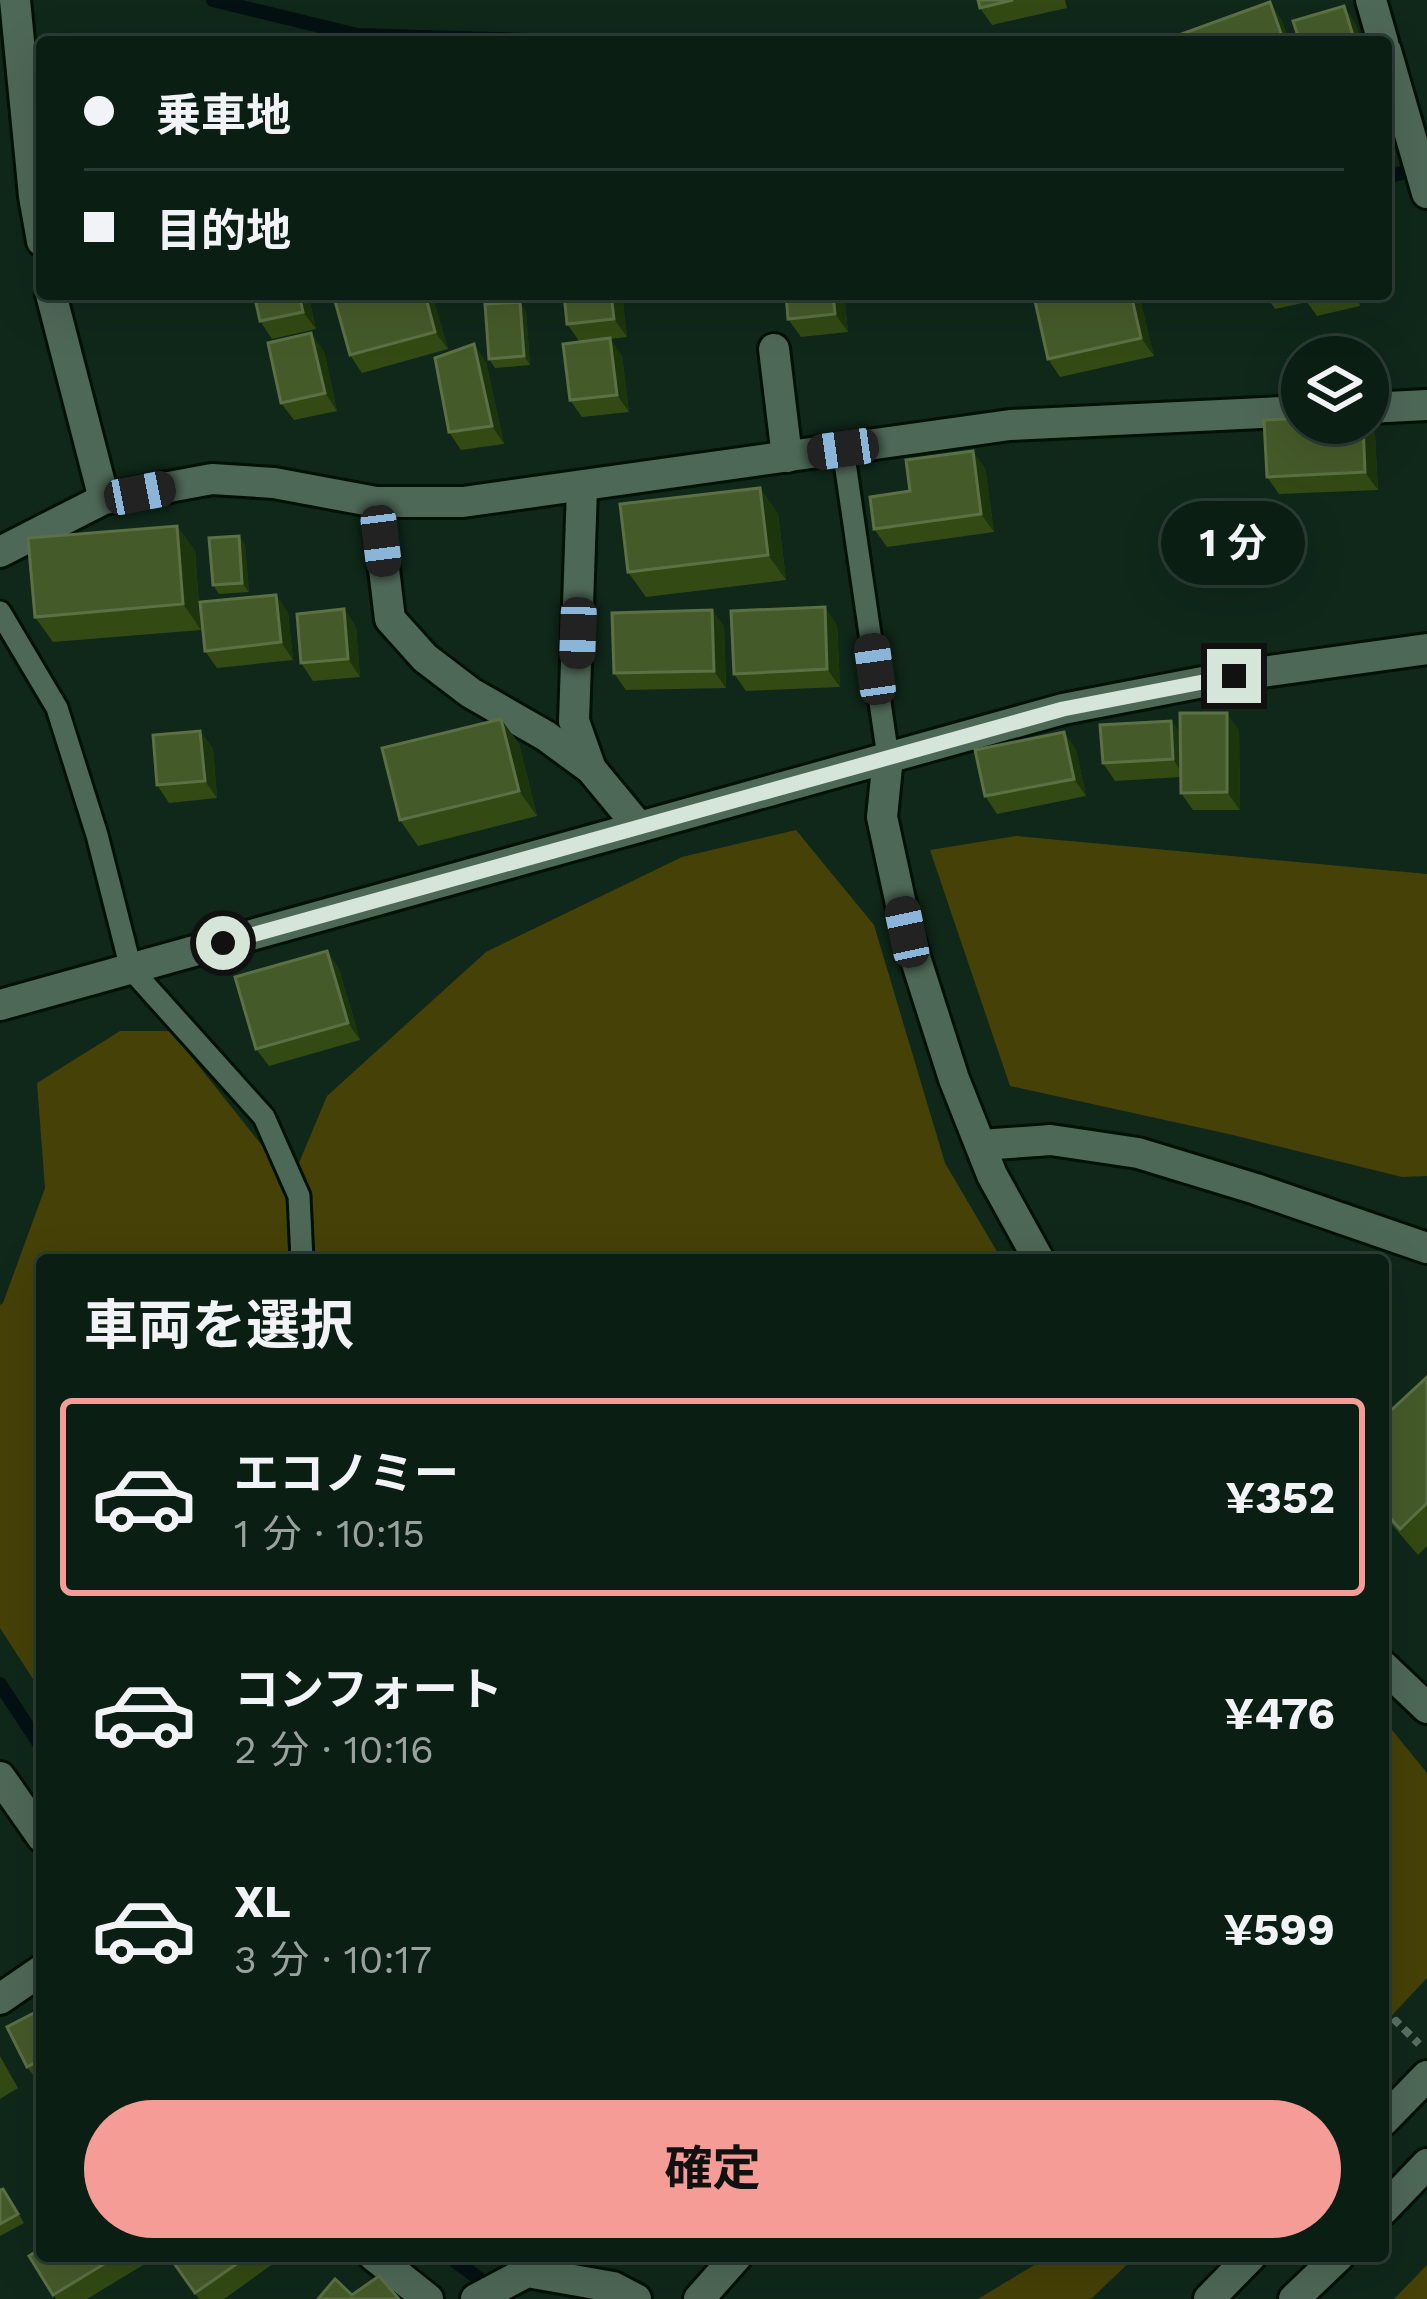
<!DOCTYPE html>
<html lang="ja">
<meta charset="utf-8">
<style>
:root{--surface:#0b1e14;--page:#14271d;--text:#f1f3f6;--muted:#9aa2a0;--line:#2b3c34;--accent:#f59c96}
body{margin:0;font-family:"Work Sans","Noto Sans JP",sans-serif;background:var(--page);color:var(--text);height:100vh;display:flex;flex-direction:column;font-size:45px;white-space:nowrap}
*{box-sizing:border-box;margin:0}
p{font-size:39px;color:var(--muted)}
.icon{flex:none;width:66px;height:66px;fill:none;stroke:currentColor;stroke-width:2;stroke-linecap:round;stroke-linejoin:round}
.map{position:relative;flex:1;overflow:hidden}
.details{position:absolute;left:36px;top:1254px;width:1353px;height:1008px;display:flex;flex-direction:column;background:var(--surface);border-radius:12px;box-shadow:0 12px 48px #0002,0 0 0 3px var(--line)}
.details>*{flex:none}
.banner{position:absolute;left:36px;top:36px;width:1356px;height:264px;border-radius:12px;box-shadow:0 12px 48px #0002,0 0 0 3px var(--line);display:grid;align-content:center;height:264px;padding:0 48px;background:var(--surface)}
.tools{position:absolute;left:1281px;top:336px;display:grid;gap:24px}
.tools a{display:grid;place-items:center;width:108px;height:108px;border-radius:50%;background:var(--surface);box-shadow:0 12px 48px #0002,0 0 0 3px var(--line);font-size:60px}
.end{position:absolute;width:54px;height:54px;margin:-27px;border:15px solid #d6e5da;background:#111;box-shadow:0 0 0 6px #111}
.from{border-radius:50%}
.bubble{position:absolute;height:84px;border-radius:42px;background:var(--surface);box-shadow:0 12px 48px #0002,0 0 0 3px var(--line);font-size:39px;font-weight:700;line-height:84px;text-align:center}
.car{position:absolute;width:36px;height:72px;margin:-36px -18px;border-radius:15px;box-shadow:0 0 9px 3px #0007;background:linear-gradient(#222 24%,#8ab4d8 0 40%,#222 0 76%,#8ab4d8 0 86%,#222 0)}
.banner b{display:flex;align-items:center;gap:42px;height:114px;font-size:45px}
.banner b+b{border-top:3px solid var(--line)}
.banner i{width:30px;height:30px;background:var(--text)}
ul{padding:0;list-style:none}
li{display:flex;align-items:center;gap:36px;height:198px;margin:0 24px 18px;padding:0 24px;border:6px solid transparent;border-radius:12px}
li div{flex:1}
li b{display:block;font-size:45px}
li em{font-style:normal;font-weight:700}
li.current{border-color:var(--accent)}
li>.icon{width:108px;height:108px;stroke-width:1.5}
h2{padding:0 48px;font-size:54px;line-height:144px}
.button{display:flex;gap:24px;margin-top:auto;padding:24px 48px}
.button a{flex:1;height:138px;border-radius:72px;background:var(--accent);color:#111;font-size:48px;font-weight:700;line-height:138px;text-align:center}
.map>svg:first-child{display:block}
</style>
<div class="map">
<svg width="1427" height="2299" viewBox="0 0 1427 2299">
<rect width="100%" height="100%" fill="#0f281a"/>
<g fill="#464107">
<polygon points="796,830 874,925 945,1163 1002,1260 42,1260 42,1693 0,1628 0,1305 3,1303 45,1188 37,1083 120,1031 171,1031 291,1182 327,1096 486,952 682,857"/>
<polygon points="1016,836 1427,874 1427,1176 1402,1177 1233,1135 1010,1086 930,850"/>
<polygon points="1383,1719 1427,1773 1427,1978 1383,2025"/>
<polygon points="1049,2256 1136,2256 1091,2299 978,2299"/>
<polygon points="1427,2265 1427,2299 1394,2299"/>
</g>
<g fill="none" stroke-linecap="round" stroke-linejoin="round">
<g stroke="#041113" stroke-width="14">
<polyline points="213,0 357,35 596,42"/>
<polyline points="1386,177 1422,168"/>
<polyline points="0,1684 42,1748"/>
<polyline points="448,2256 485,2283"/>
</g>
<defs>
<g id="service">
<polyline points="843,449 888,757"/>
<polyline points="0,612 57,708 97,835 131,969 264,1117 299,1196 302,1260"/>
</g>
<g id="minor">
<polyline points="15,0 34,196 42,241"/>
<polyline points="1371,0 1383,42"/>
<polyline points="1386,51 1427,193"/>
<polyline points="51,294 104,499"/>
<polyline points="774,349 787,457"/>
<polyline points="1368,408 1427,405"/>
<polyline points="582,488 574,721 591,769"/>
<polyline points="376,502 390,619 425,658 471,693 546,736 591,769 639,827"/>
<polyline points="0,552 104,499 212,479 274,483 376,502 463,502 1010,425 1302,411"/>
<polyline points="981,1145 1051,1140 1138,1153 1256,1189 1427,1248"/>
<polyline points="0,1777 42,1837"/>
<polyline points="0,1999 42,1970"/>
<polyline points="374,2256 428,2299"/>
<polyline points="476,2299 527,2272 613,2287 636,2299"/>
<polyline points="699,2299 737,2256"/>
</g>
<g id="tertiary">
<polyline points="888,757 882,817 907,932 954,1079 992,1175 1039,1260"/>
<polyline points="0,1005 1063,709 1234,676 1427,649"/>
<polyline points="1383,1666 1427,1708"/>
</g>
<g id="secondary">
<polyline points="1383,2121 1427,2076"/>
<polyline points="1383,2210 1427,2164"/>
<polyline points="1209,2299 1251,2256"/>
<polyline points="1294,2299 1339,2256"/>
</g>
</defs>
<use href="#service" stroke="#001105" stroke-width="27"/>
<use href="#minor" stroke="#001105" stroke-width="36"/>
<use href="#tertiary" stroke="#001105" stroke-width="36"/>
<use href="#secondary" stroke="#001105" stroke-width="36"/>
<polyline stroke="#5a6f63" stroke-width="8" stroke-dasharray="9 6" stroke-linecap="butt" points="1383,2035 1396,2021 1419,2044"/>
<use href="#service" stroke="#4e6857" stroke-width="21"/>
<use href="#minor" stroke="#4e6857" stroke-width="30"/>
<use href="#tertiary" stroke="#4e6857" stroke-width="30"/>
<use href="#secondary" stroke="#4e6857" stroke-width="30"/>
</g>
<g fill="#334a14">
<polygon points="978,0 1065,0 1067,8 992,25 980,8"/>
<polygon points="308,294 316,329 272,339 260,321"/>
<polygon points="333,294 432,294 448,349 362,373 350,355"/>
<polygon points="564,294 622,294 627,337 610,339 622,356 629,412 582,417 570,400 580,342 567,324"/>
<polygon points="844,294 848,332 801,337 788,319"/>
<polygon points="1065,294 1138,294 1154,356 1060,377 1048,359"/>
<polygon points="1265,294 1357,294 1360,306 1317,316 1307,302 1275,309"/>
<polygon points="526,311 530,365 495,368 489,359"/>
<polygon points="324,351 337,411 294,420 281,403"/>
<polygon points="486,362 504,444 461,450 449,432"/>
<polygon points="1375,434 1378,490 1279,494 1267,477"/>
<polygon points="985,468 994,532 887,547 874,529 910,491"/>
<polygon points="760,488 778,514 786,580 646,597 628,572"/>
<polygon points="177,526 195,551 201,630 53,642 35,617"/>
<polygon points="239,536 245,545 249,592 219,594 213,585"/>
<polygon points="276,595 288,613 293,660 217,668 205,651"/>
<polygon points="344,609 356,627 360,677 313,681 301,663"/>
<polygon points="712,610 724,627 726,688 626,690 614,673"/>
<polygon points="837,625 840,687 746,691 734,674"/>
<polygon points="501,719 519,744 537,816 418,846 400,820"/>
<polygon points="1171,721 1181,734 1239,730 1240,810 1193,810 1181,793 1181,777 1115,781 1103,763"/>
<polygon points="200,731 213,749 217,798 169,803 157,785"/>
<polygon points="1064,732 1076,750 1086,796 997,814 985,796"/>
<polygon points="327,951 339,969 360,1040 269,1066 256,1049"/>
<polygon points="1427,1377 1427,1546 1418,1555 1383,1514 1383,1418"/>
<polygon points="42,2025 42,2071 34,2076 27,2067"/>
<polygon points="0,2056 18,2088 0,2099"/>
<polygon points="0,2190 9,2198 24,2223 0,2236"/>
<polygon points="29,2256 151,2256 153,2259 87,2299 56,2299"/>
<polygon points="169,2256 284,2256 224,2299 199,2299"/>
</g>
<g fill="#1d350d">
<polygon points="1270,2 1282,20 1290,42 1284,42"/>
<polygon points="1344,6 1356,24 1362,42 1355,42"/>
<polygon points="299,294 308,294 316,329 303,312"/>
<polygon points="425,294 432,294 448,349 435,332"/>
<polygon points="611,294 622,294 627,337 614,319"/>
<polygon points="833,294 844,294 848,332 835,314"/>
<polygon points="1131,294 1138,294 1140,297 1154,356 1141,338"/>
<polygon points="520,302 526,311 530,365 524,356"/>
<polygon points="311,333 324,351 337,411 325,393"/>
<polygon points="610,338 622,356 629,412 617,395"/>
<polygon points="474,344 486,362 504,444 492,426"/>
<polygon points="1363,423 1368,423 1375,434 1378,490 1365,472"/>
<polygon points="973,451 985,468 994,532 981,514"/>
<polygon points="760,488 778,514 786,580 768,555"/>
<polygon points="177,526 195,551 201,630 183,604"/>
<polygon points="239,536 245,545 249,592 242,583"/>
<polygon points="276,595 288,613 293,660 281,642"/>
<polygon points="825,607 837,625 840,687 827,669"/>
<polygon points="344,609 356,627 360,677 348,659"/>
<polygon points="712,610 724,627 726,688 714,671"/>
<polygon points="1227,713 1239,730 1240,810 1227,792"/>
<polygon points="501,719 519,744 537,816 519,791"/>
<polygon points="1171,721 1184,738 1185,777 1173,759"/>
<polygon points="200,731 213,749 217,798 205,781"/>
<polygon points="1064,732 1076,750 1086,796 1074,779"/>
<polygon points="327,951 339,969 360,1040 348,1023"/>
</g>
<g fill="#455a29" stroke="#5c7045" stroke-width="3">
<polygon points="978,0 1013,0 980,8"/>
<polygon points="1270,2 1284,42 1169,42 1168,39"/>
<polygon points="1344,6 1355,42 1300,42 1293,21"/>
<polygon points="254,294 299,294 303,312 260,321"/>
<polygon points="333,294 425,294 435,332 350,355"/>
<polygon points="564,294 611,294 614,319 567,324"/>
<polygon points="786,294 833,294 835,314 788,319"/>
<polygon points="1065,294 1131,294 1141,338 1048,359 1035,301"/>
<polygon points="520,302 524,356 489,359 485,304"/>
<polygon points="311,333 325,393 281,403 268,343"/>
<polygon points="610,338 617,395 570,400 563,344"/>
<polygon points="474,344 492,426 449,432 435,358"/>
<polygon points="1302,418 1302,423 1363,423 1365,472 1267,477 1264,420"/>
<polygon points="973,451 981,514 874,529 870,497 910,491 906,460"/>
<polygon points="760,488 768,555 628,572 620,504"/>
<polygon points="177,526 183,604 35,617 28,538"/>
<polygon points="239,536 242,583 213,585 209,538"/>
<polygon points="276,595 281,642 205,651 200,602"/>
<polygon points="825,607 827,669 734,674 731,611"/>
<polygon points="344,609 348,659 301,663 297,614"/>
<polygon points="712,610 714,671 614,673 612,613"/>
<polygon points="1180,713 1227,713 1227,792 1181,793"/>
<polygon points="501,719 519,791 400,820 382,748"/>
<polygon points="1171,721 1173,759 1103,763 1100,725"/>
<polygon points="200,731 205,781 157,785 153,735"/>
<polygon points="1064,732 1074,779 985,796 975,750"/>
<polygon points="327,951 348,1023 256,1049 235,977"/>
<polygon points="1427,1377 1427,1503 1400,1529 1383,1510 1383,1418"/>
<polygon points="34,2013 42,2028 42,2059 27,2067 7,2027"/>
<polygon points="3,2189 18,2214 0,2224 0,2190"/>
<polygon points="42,2248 42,2256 117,2256 53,2295 29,2256"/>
<polygon points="169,2256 248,2256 195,2293"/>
<polygon points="379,2276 399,2299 318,2299 335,2279 352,2295"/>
</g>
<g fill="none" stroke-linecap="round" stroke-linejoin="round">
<polyline stroke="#d6e5da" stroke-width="15" points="223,943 1063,709 1234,676"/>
</g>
</svg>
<div class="tools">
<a><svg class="icon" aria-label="layers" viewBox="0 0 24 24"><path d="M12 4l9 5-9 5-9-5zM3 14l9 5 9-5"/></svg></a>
</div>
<i class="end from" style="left:223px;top:943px"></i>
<i class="end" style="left:1234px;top:676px"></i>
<div class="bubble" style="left:1161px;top:501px;width:144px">1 分</div>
<i class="car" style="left:843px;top:449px;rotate:262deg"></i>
<i class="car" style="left:140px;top:493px;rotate:79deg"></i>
<i class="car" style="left:381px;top:541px;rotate:173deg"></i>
<i class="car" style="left:578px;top:633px;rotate:182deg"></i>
<i class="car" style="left:875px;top:669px;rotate:352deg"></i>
<i class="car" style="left:907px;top:932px;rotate:348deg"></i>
<div class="banner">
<b><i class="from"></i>乗車地</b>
<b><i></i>目的地</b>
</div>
<section class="details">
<h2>車両を選択</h2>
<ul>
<li class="current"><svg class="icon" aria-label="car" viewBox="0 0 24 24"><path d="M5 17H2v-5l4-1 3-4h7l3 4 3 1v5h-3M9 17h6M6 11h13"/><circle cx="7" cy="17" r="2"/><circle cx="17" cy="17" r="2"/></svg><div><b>エコノミー</b><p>1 分 · 10:15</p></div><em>¥352</em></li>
<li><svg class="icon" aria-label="car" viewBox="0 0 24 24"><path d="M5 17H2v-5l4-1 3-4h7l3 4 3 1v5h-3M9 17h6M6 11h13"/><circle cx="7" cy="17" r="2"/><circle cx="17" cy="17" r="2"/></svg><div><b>コンフォート</b><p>2 分 · 10:16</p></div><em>¥476</em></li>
<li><svg class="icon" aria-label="car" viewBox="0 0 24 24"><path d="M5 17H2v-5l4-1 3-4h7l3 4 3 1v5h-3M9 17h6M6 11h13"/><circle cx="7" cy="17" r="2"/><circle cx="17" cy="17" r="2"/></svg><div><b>XL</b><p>3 分 · 10:17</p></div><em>¥599</em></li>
</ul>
<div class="button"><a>確定</a></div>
</section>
</div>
